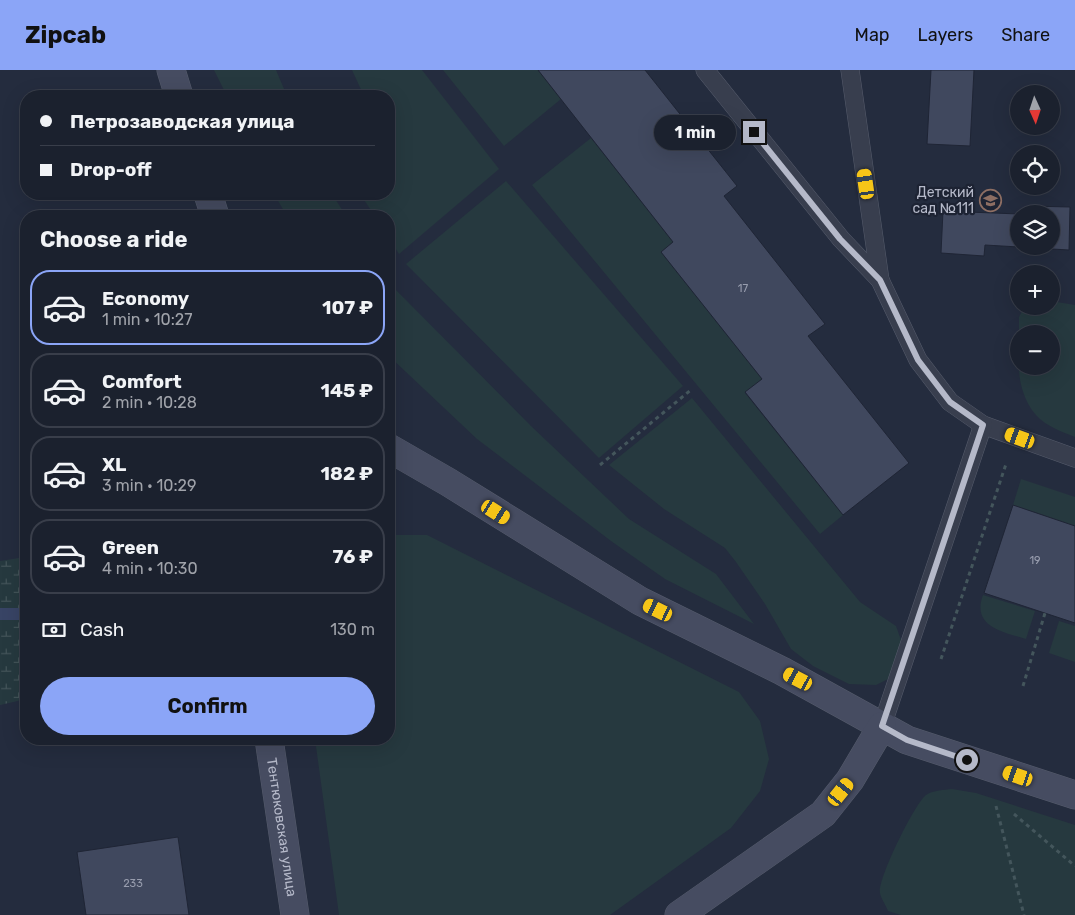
<!DOCTYPE html>
<meta charset="utf-8">
<style>
:root{--surface:#1b212e;--page:#282e3a;--text:#f1f3f6;--muted:#a0a3aa;--line:#393e4a;--accent:#8ba5f7}
body{margin:0;font-family:Rubik,sans-serif;background:var(--page);color:var(--text);height:100vh;display:flex;flex-direction:column;font-size:19px;white-space:nowrap}
*{box-sizing:border-box;margin:0}
p{font-size:16px;color:var(--muted)}
.icon{flex:none;width:28px;height:28px;fill:none;stroke:currentColor;stroke-width:2;stroke-linecap:round;stroke-linejoin:round}
.map{position:relative;flex:1;overflow:hidden}
.panel{position:absolute;left:20px;top:140px;width:375px;height:535px;display:flex;flex-direction:column;background:var(--surface);border-radius:20px;box-shadow:0 5px 20px #0002,0 0 0 1px var(--line)}
.panel>*{flex:none}
.hud{position:absolute;left:20px;top:20px;width:375px;height:110px;border-radius:20px;box-shadow:0 5px 20px #0002,0 0 0 1px var(--line);display:grid;align-content:center;height:110px;padding:0 20px;background:var(--surface)}
.needle{width:32px;rotate:177deg}
.fabs{position:absolute;left:1010px;top:15px;display:grid;gap:10px}
.fabs a{display:grid;place-items:center;width:50px;height:50px;border-radius:50%;background:var(--surface);box-shadow:0 5px 20px #0002,0 0 0 1px var(--line);font-size:25px}
.end{position:absolute;width:22px;height:22px;margin:-11px;border:6px solid #b5b9c9;background:#111;box-shadow:0 0 0 2px #111}
.from{border-radius:50%}
.bubble{position:absolute;height:35px;border-radius:18px;background:var(--surface);box-shadow:0 5px 20px #0002,0 0 0 1px var(--line);font-size:16px;font-weight:700;line-height:35px;text-align:center}
.car{position:absolute;width:15px;height:30px;margin:-15px -8px;border-radius:6px;box-shadow:0 0 4px 1px #0007;background:linear-gradient(#f5c518 24%,#345 0 40%,#f5c518 0 76%,#345 0 86%,#f5c518 0)}
.hud b{display:flex;align-items:center;gap:18px;height:48px;font-size:19px}
.hud b+b{border-top:1px solid var(--line)}
.hud i{width:12px;height:12px;background:var(--text)}
ul{padding:0;list-style:none}
li{display:flex;align-items:center;gap:15px;height:75px;margin:0 10px 8px;padding:0 10px;border:2px solid var(--line);border-radius:20px}
li div{flex:1}
li b{display:block;font-size:19px}
li em{font-style:normal;font-weight:700}
li.active{border-color:var(--accent)}
li>.icon{width:45px;height:45px;stroke-width:1.5}
h2{padding:0 20px;font-size:22px;line-height:60px}
.pay{display:flex;align-items:center;gap:12px;height:55px;padding:0 20px;font-size:19px}
.pay p{margin-inline-start:auto}
.action{display:flex;gap:10px;margin-top:auto;padding:10px 20px}
.action a{flex:1;height:58px;border-radius:30px;background:var(--accent);color:#111;font-size:20px;font-weight:700;line-height:58px;text-align:center}
header{display:flex;align-items:center;gap:30px;box-sizing:border-box;height:70px;padding:0 25px;background:var(--accent);color:#111}
header strong{font-size:24px}
nav{display:flex;gap:28px;margin-inline-start:auto;font-size:18px}
.map>svg:first-child{display:block}
</style>
<header>
<strong>Zipcab</strong>
<nav><a>Map</a><a>Layers</a><a>Share</a></nav>
</header>
<div class="map">
<svg width="1075" height="845" viewBox="0 0 1075 845">
<defs>
<pattern id="wetland-marsh" width="20" height="14" patternUnits="userSpaceOnUse" patternTransform="scale(1.25)"><rect width="20" height="14" fill="#26393f"/><path d="M1 5h8M5 5V1M11 12h8M15 12V8" fill="none" stroke="#435459"/></pattern>
</defs>
<rect width="100%" height="100%" fill="#242c3e"/>
<g fill="#26393f">
<polygon points="214,0 276,0 287,26 227,26"/>
<polygon points="352,0 422,0 499,99 399,184 389,168 389,146 375,146 360,124 389,124 389,26 364,26"/>
<polygon points="443,0 538,0 561,29 504,76"/>
<polygon points="591,68 673,172 661,182 762,309 745,323 843,445 820,464 532,115"/>
<polygon points="506,111 683,316 599,388 406,194"/>
<polygon points="274,124 332,124 346,146 287,146"/>
<polygon points="389,213 531,356 629,449 716,504 754,554 665,509 611,471 477,369 389,286"/>
<path d="M1051,231L1075,235V367C1062,362 1046,356 1036,345C1024,332 1018,310 1019,293V296H1051V264H1019V247L1025,236H1051Z"/>
<polygon points="692,328 860,532 896,556 901,570 899,591 890,608 876,615 849,614 813,596 791,579 765,534 736,492 725,478 664,439 609,395"/>
<polygon points="1021,409 1075,427 1075,456 1013,435"/>
<polygon points="389,465 427,465 739,622 760,651 769,689 760,721 731,758 610,845 339,845 315,669 389,669"/>
<path d="M983,525L1035,541L1026,569C1004,562 971,557 983,525Z"/>
<polygon points="1059,551 1075,556 1075,592 1049,583"/>
<path d="M952,719L976,723L1075,755V845H901L888,841C886,835 881,829 880,823C877,810 915,733 926,725C934,720 944,720 952,719Z"/>
</g>
<polygon fill="url(#wetland-marsh)" points="26,487 26,629 0,635 0,491"/>
<g fill="none" stroke-linecap="round" stroke-linejoin="round">
<polyline stroke="#384465" stroke-width="12" points="0,544 26,544"/>
</g>
<g fill="#40485e" stroke="#1f2535">
<polygon points="538,0 645,0 737,116 724,126 825,254 808,266 909,393 843,445 745,322 762,309 661,182 673,172"/>
<polygon points="931,0 974,0 970,76 927,74"/>
<polygon points="1028,136 1070,137 1069,180 985,175 984,186 941,183 943,141 1019,144 1019,176 1051,176 1051,144 1027,144"/>
<polygon points="1013,435 1075,456 1075,553 984,523"/>
<polygon points="178,767 189,845 86,845 77,782"/>
</g>
<g fill="none" stroke-linecap="round" stroke-linejoin="round">
<defs>
<g id="lane">
<polyline points="705,0 841,169 880,210 918,290 950,332 983,355 1075,388"/>
<polyline points="850,0 880,210"/>
<polyline points="882,656 983,355"/>
</g>
<g id="secondary">
<polyline points="171,0 179,26"/>
<polyline points="208,124 215,146"/>
<polyline points="389,378 448,412 640,531 782,601 907,670 1075,725"/>
<path id="s1" d="M269,669L295,845"/>
<polyline points="679,845 823,744 850,710 882,656"/>
</g>
</defs>
<use href="#lane" stroke="#565c6c" stroke-width="19"/>
<use href="#secondary" stroke="#565c6c" stroke-width="29"/>
<g stroke="#44565c" stroke-width="3" stroke-dasharray="4 4" stroke-linecap="butt">
<polyline points="600,395 692,319"/>
<polyline points="941,589 1006,394"/>
<polyline points="1023,616 1045,543"/>
<polyline points="996,736 1024,845"/>
<polyline points="1014,744 1075,796"/>
</g>
<use href="#lane" stroke="#383e4e" stroke-width="18"/>
<use href="#secondary" stroke="#464c61" stroke-width="28"/>
</g>
<g fill="none" stroke-linecap="round" stroke-linejoin="round">
<polyline stroke="#b5b9c9" stroke-width="6" points="754,62 840,169 880,210 918,290 950,332 983,355 882,656 907,670 967,690"/>
</g>
<defs>
<symbol id="school-ring" viewBox="-11 -11 22 22"><circle r="9.5" fill="#1d2333" stroke="#8d6e63" stroke-width="1.5"/><path d="M0-5L7-2L0 1L-7-2ZM-4 1L0 2.5L4 1V4Q0 6-4 4Z" fill="#8d6e63"/></symbol>
</defs>
<g fill-rule="evenodd">
<use href="#school-ring" x="978" y="118" width="25" height="25"/>
</g>
<g text-anchor="middle" stroke-width="4.5" stroke-linejoin="round" paint-order="stroke">
<g font-size="11" fill="#989dae">
<text x="743" y="222">17</text>
<text x="1035" y="494">19</text>
<text x="133" y="817">233</text>
</g>
<g font-size="14" fill="#b5b9c9" stroke="#1d2333" text-anchor="end">
<text x="974" y="127">Детский<tspan x="974" dy="16">сад №111</tspan></text>
</g>
<g font-size="14" fill="#b5b9c9" stroke="#1d2333">
<text dy="5" stroke="none"><textPath href="#s1" startOffset="89">Тентюковская улица</textPath></text>
</g>
</g>
</svg>
<div class="fabs">
<a><svg class="needle" viewBox="-14 -14 28 28"><path d="M0-13l5 13h-10z" fill="#e53935"/><path d="M0 13l5-13h-10z" fill="#a0a3aa"/></svg></a>
<a><svg class="icon" aria-label="locate" viewBox="0 0 24 24"><circle cx="12" cy="12" r="6"/><path d="M12 2v4M12 18v4M2 12h4M18 12h4"/></svg></a>
<a><svg class="icon" aria-label="layers" viewBox="0 0 24 24"><path d="M12 4l9 5-9 5-9-5zM3 14l9 5 9-5"/></svg></a>
<a>+</a>
<a>−</a>
</div>
<i class="end from" style="left:967px;top:690px"></i>
<i class="end" style="left:754px;top:62px"></i>
<div class="bubble" style="left:654px;top:45px;width:82px">1 min</div>
<i class="car" style="left:866px;top:114px;rotate:352deg"></i>
<i class="car" style="left:1020px;top:368px;rotate:290deg"></i>
<i class="car" style="left:496px;top:442px;rotate:122deg"></i>
<i class="car" style="left:658px;top:540px;rotate:296deg"></i>
<i class="car" style="left:798px;top:609px;rotate:298deg"></i>
<i class="car" style="left:1018px;top:706px;rotate:289deg"></i>
<i class="car" style="left:841px;top:722px;rotate:39deg"></i>
<div class="hud">
<b><i class="from"></i>Петрозаводская улица</b>
<b><i></i>Drop-off</b>
</div>
<section class="panel">
<h2>Choose a ride</h2>
<ul>
<li class="active"><svg class="icon" aria-label="car" viewBox="0 0 24 24"><path d="M5 17H2v-5l4-1 3-4h7l3 4 3 1v5h-3M9 17h6M6 11h13"/><circle cx="7" cy="17" r="2"/><circle cx="17" cy="17" r="2"/></svg><div><b>Economy</b><p>1 min · 10:27</p></div><em>107 ₽</em></li>
<li><svg class="icon" aria-label="car" viewBox="0 0 24 24"><path d="M5 17H2v-5l4-1 3-4h7l3 4 3 1v5h-3M9 17h6M6 11h13"/><circle cx="7" cy="17" r="2"/><circle cx="17" cy="17" r="2"/></svg><div><b>Comfort</b><p>2 min · 10:28</p></div><em>145 ₽</em></li>
<li><svg class="icon" aria-label="car" viewBox="0 0 24 24"><path d="M5 17H2v-5l4-1 3-4h7l3 4 3 1v5h-3M9 17h6M6 11h13"/><circle cx="7" cy="17" r="2"/><circle cx="17" cy="17" r="2"/></svg><div><b>XL</b><p>3 min · 10:29</p></div><em>182 ₽</em></li>
<li><svg class="icon" aria-label="car" viewBox="0 0 24 24"><path d="M5 17H2v-5l4-1 3-4h7l3 4 3 1v5h-3M9 17h6M6 11h13"/><circle cx="7" cy="17" r="2"/><circle cx="17" cy="17" r="2"/></svg><div><b>Green</b><p>4 min · 10:30</p></div><em>76 ₽</em></li>
</ul>
<div class="pay"><svg class="icon" aria-label="cash" viewBox="0 0 24 24"><path d="M3 7h18v10H3z"/><circle cx="12" cy="12" r="2"/></svg>Cash<p>130 m</p></div>
<div class="action"><a>Confirm</a></div>
</section>
</div>
